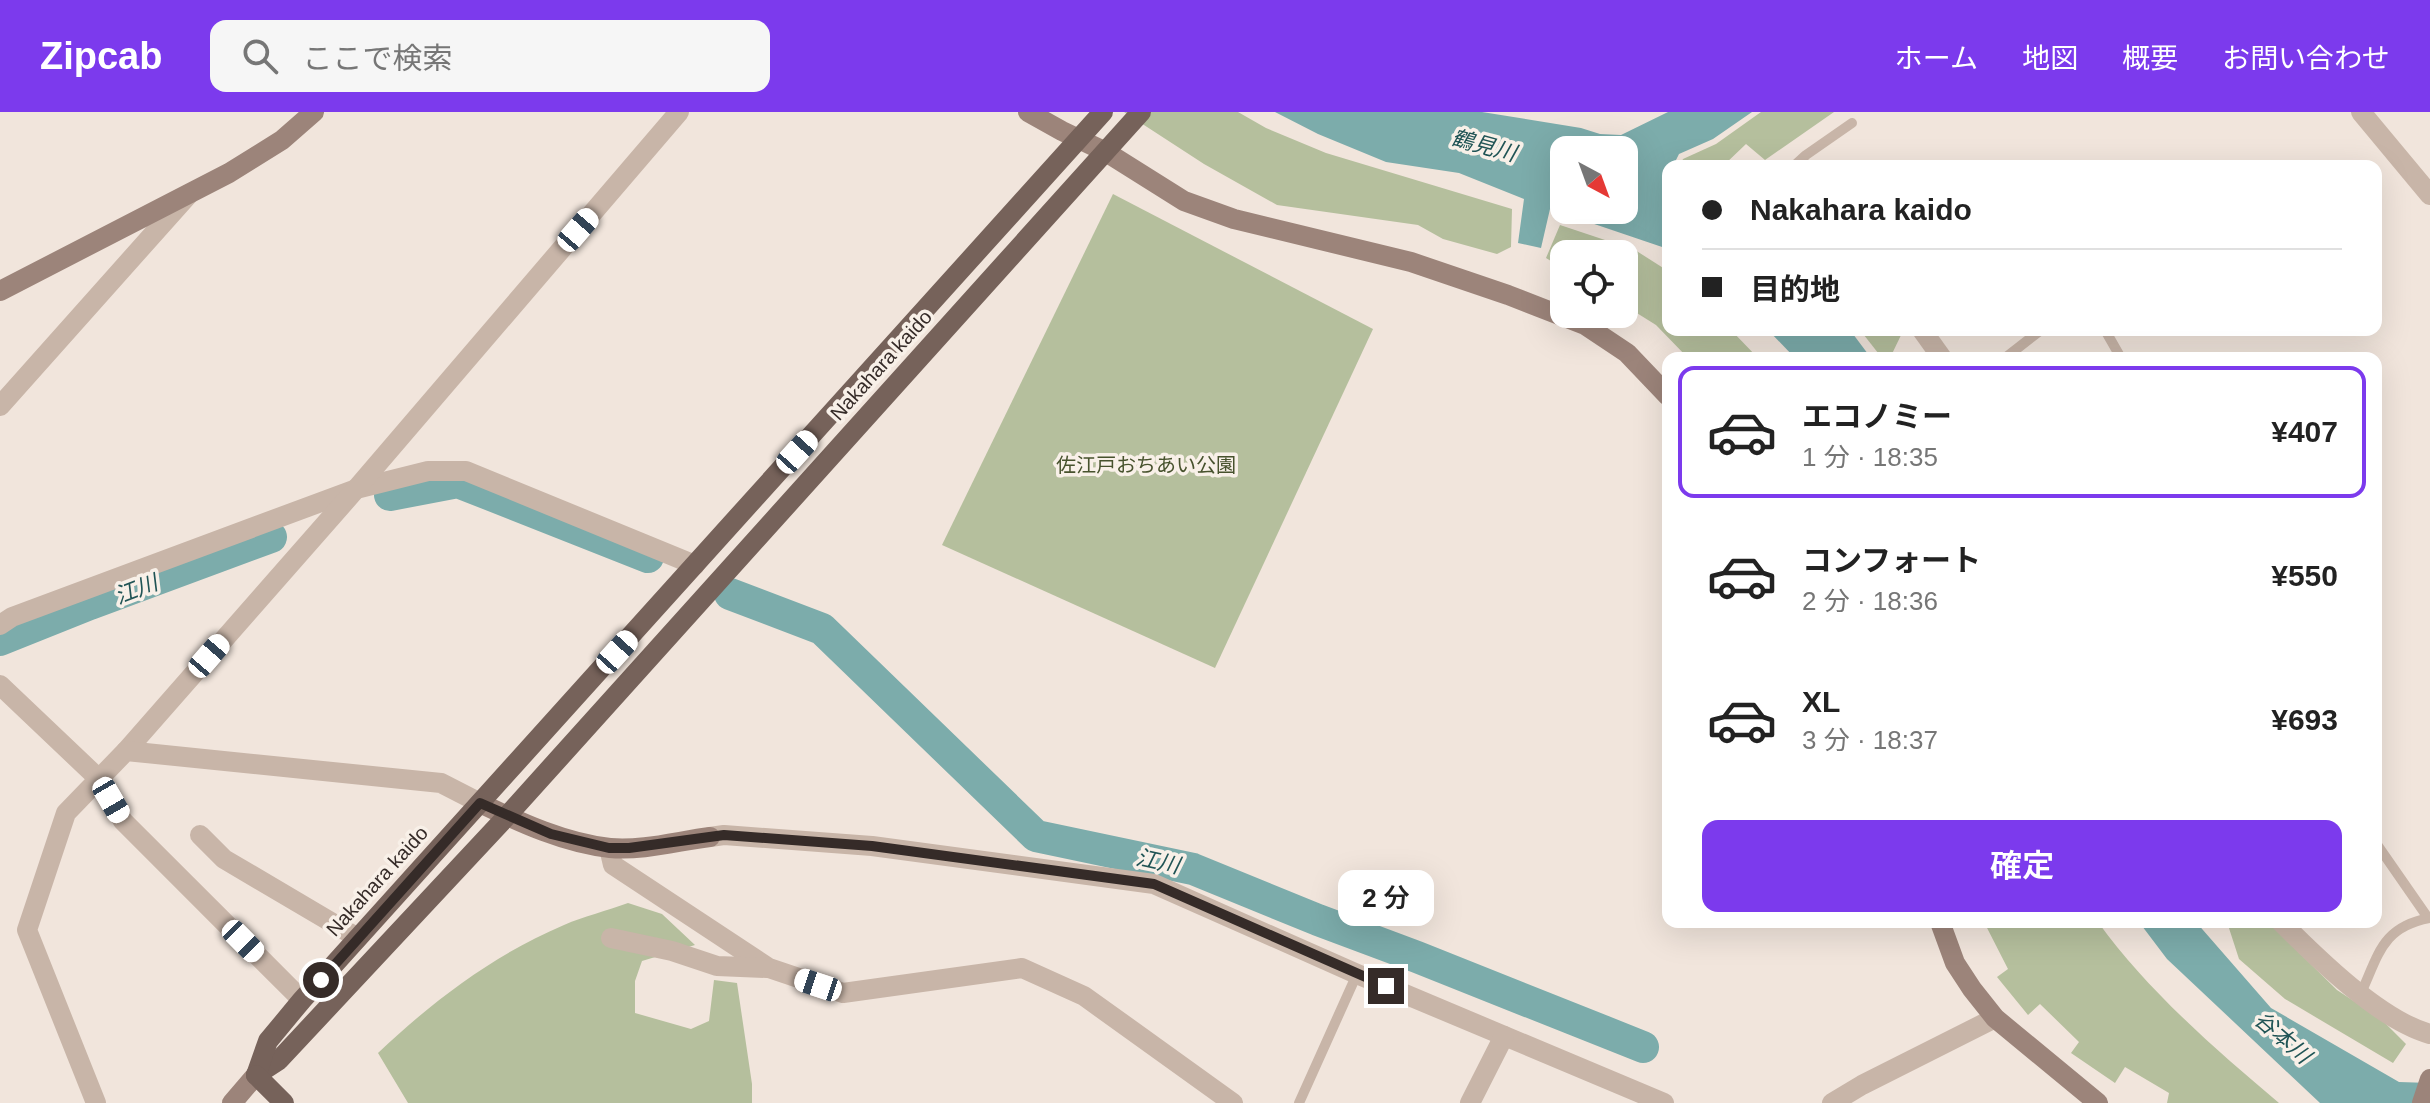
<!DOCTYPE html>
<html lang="ja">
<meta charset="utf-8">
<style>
:root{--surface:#fff;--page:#f6f6f6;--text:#222;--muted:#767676;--line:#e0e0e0;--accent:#7c3aed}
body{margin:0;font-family:Helvetica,"Noto Sans JP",sans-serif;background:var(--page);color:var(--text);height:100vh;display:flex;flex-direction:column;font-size:30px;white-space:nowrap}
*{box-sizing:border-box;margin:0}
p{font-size:26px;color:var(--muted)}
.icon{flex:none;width:44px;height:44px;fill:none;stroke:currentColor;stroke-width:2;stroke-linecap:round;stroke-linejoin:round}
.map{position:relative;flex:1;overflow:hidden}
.panel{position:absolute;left:1662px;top:240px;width:720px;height:576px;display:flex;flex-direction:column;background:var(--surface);border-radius:16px;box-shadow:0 8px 32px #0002}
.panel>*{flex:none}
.hud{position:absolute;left:1662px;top:48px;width:720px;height:176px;border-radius:16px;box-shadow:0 8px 32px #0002;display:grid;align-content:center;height:176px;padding:0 40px;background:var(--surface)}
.needle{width:52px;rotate:139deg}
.fabs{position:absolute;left:1550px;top:24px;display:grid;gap:16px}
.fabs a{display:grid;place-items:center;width:88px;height:88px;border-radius:16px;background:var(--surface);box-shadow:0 8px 32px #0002;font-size:40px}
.end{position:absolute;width:36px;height:36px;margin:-18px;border:10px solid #352b28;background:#fff;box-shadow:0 0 0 4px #fff}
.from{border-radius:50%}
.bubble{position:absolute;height:56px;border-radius:16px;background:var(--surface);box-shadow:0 8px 32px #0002;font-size:26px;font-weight:600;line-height:56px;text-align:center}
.car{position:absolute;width:24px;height:48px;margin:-24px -12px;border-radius:10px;box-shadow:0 0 6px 2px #0007;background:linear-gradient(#fff 24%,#345 0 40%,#fff 0 76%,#345 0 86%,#fff 0)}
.hud b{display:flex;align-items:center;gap:28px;height:76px;font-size:30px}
.hud b+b{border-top:2px solid var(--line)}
.hud i{width:20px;height:20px;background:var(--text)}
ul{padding:14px 0 0;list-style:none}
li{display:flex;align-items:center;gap:24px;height:132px;margin:0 16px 12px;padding:0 24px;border:4px solid transparent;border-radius:16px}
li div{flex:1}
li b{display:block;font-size:30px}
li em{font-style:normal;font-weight:600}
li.active{border-color:var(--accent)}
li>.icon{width:72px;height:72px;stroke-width:1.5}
.cta{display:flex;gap:16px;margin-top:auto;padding:16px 40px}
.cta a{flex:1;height:92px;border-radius:16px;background:var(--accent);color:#fff;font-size:32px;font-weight:600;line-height:92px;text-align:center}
header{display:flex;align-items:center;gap:48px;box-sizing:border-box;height:112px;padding:0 40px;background:var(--accent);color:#fff}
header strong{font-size:38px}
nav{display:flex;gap:44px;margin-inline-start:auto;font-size:28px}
.search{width:560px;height:72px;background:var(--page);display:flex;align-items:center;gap:20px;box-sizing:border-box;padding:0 28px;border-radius:16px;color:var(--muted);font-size:30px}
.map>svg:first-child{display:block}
</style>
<header>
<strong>Zipcab</strong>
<div class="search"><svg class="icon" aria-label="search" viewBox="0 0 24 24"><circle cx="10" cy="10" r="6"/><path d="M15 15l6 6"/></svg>ここで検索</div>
<nav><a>ホーム</a><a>地図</a><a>概要</a><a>お問い合わせ</a></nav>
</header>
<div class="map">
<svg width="2430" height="991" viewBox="0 0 2430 991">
<rect width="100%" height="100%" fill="#f1e5dc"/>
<g fill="#b5bf9d">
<polygon points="1124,0 1238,0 1266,16 1326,41 1512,97 1511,135 1497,142 1443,127 1418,113 1277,93 1204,52"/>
<polygon points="1761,0 1834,0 1765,48 1746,32 1723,54 1680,54 1683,47 1716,32"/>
<polygon points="1113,82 1373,217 1215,556 942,433"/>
<polygon points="1560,113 1635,138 1668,159 1668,218 1731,218 1758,246 1688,246 1656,213 1624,193 1624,142 1564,142 1564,157 1546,146"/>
<polygon points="1860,218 1902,218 1903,219 1890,246 1882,246"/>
<path d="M628,791L662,802L695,833L642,849L635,869V901L691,917L709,909L714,868L737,871L752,972V991H408L378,941C433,889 493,843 564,813C584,804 607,799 628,791Z"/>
<path d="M1984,810H2098C2147,878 2215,937 2279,991H2167L2169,981L2125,955L2115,971L2071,941L2079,930L2040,892L2028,903L1997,865L2008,857Z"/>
<polygon points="2227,810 2268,810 2337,878 2381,907 2406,932 2393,951 2285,887 2239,847"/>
</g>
<g fill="#7cacab" fill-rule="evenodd">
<path d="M1275,0H1482L1581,16L1600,22L1621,23L1668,0H1752L1713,27L1679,42L1673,54H1668V137L1550,97L1541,136L1518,131L1524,87L1459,61L1386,50L1318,22ZM1624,38V98H1564V38Z"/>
<polygon points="1768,218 1850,218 1871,246 1795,246"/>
<polygon points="2139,810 2196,810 2271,896 2399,970 2430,971 2430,991 2320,991 2167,847"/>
</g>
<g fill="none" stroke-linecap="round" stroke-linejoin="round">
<g stroke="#7cacab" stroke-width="32">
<polyline points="390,383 458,370 648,445"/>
<polyline points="730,482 822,517 1036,724 1193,757 1318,808 1417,845 1643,935"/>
<polyline points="0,528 90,492 271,425"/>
</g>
<g stroke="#c8b5a8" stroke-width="10">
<polyline points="1794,54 1806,43 1852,11"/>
<polyline points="2105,218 2121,246"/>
<polyline points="2005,246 2041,218"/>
<polyline points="2376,731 2428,806"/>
<path d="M2361,881C2379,842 2382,815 2430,806"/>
<polyline points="1299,991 1357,862"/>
</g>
<g stroke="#c8b5a8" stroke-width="20">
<polyline points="2361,0 2430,83"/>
<polyline points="1922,218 1942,246"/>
<polyline points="0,294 189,82"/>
<polyline points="0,513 12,505 356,377 428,359 466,359 695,453"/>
<polyline points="0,573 99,667 123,709 302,888"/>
<polyline points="126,639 356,377 679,0"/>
<polyline points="200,723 224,747 358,826"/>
<polyline points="710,725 724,723 872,734 1154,772 1357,862 1664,991"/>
<polyline points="609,736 613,753 769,856 843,881 1022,856 1084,884 1233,991"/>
<path d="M2281,810C2318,847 2380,908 2430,922"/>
<polyline points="611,826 672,839 717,854 767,856"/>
<polyline points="96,991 27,818 66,701 126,639 441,671 480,691"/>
<polyline points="1470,991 1504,924"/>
<polyline points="1832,991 1862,973 1995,906"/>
</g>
<g stroke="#9c847a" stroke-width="20">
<polyline points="1028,0 1062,19 1106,40 1184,89 1234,107 1411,150 1508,183 1585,213 1627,241 1668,284"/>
<polyline points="0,179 229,61 282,28 314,0"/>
<path d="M480,691C521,711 565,731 610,736C642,739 678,729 710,725"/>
<polyline points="1940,810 1955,851 1972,877 1995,906 2098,991"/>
<polyline points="232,991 256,963"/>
<polyline points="2422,991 2430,967"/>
</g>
<g stroke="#76625a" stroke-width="20">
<polyline points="256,963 279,948 507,704 1141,0"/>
<polyline points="256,963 268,929 302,888 1103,0"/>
<polyline points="256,963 284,991"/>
</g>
</g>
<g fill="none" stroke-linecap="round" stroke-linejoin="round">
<polyline stroke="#352b28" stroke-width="10" points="321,868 480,691 551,722 609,736 629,736 724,723 872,734 1154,772 1386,874"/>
</g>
<g text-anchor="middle" stroke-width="7" stroke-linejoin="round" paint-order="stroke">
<g font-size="20" fill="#352b28" stroke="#f8f0e8">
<text transform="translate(881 253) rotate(-48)" y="7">Nakahara kaido</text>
<text transform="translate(377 769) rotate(-48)" y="7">Nakahara kaido</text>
</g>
<g font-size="20" fill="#47522d" stroke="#f8f0e8">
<text x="1146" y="360">佐江戸おちあい公園</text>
</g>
<g font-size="22" font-style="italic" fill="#205455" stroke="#f8f0e8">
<text transform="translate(1484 33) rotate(15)" y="8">鶴見川</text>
<text transform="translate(136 477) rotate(-21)" y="8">江川</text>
<text transform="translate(1158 749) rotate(12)" y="8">江川</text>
<text transform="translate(2283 925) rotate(41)" y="8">谷本川</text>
</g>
</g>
</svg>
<div class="fabs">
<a><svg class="needle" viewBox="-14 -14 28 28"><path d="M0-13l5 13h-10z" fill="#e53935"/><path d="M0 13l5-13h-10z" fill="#767676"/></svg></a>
<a><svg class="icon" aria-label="locate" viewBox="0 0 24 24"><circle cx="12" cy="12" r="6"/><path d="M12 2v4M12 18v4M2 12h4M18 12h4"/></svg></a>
</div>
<i class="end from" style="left:321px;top:868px"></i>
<i class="end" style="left:1386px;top:874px"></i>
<div class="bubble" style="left:1338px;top:758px;width:96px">2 分</div>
<i class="car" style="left:578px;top:118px;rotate:41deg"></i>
<i class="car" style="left:797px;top:340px;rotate:42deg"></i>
<i class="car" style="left:617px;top:540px;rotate:42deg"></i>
<i class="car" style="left:209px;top:544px;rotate:41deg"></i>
<i class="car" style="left:111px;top:688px;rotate:150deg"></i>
<i class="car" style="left:243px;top:829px;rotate:135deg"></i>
<i class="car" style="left:818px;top:873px;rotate:288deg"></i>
<div class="hud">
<b><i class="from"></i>Nakahara kaido</b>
<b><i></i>目的地</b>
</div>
<section class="panel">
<ul>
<li class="active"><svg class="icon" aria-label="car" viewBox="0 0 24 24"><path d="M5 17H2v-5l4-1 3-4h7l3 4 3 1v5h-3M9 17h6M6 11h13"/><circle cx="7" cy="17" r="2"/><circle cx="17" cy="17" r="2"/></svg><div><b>エコノミー</b><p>1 分 · 18:35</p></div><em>¥407</em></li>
<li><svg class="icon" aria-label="car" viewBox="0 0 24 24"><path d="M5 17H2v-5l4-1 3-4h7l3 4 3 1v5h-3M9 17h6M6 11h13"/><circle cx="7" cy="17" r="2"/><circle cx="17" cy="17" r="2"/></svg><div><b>コンフォート</b><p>2 分 · 18:36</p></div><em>¥550</em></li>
<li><svg class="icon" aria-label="car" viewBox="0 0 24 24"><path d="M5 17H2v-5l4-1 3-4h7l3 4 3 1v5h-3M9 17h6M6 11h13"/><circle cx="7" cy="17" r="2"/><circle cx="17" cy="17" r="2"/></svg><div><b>XL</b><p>3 分 · 18:37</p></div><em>¥693</em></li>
</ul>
<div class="cta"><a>確定</a></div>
</section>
</div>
